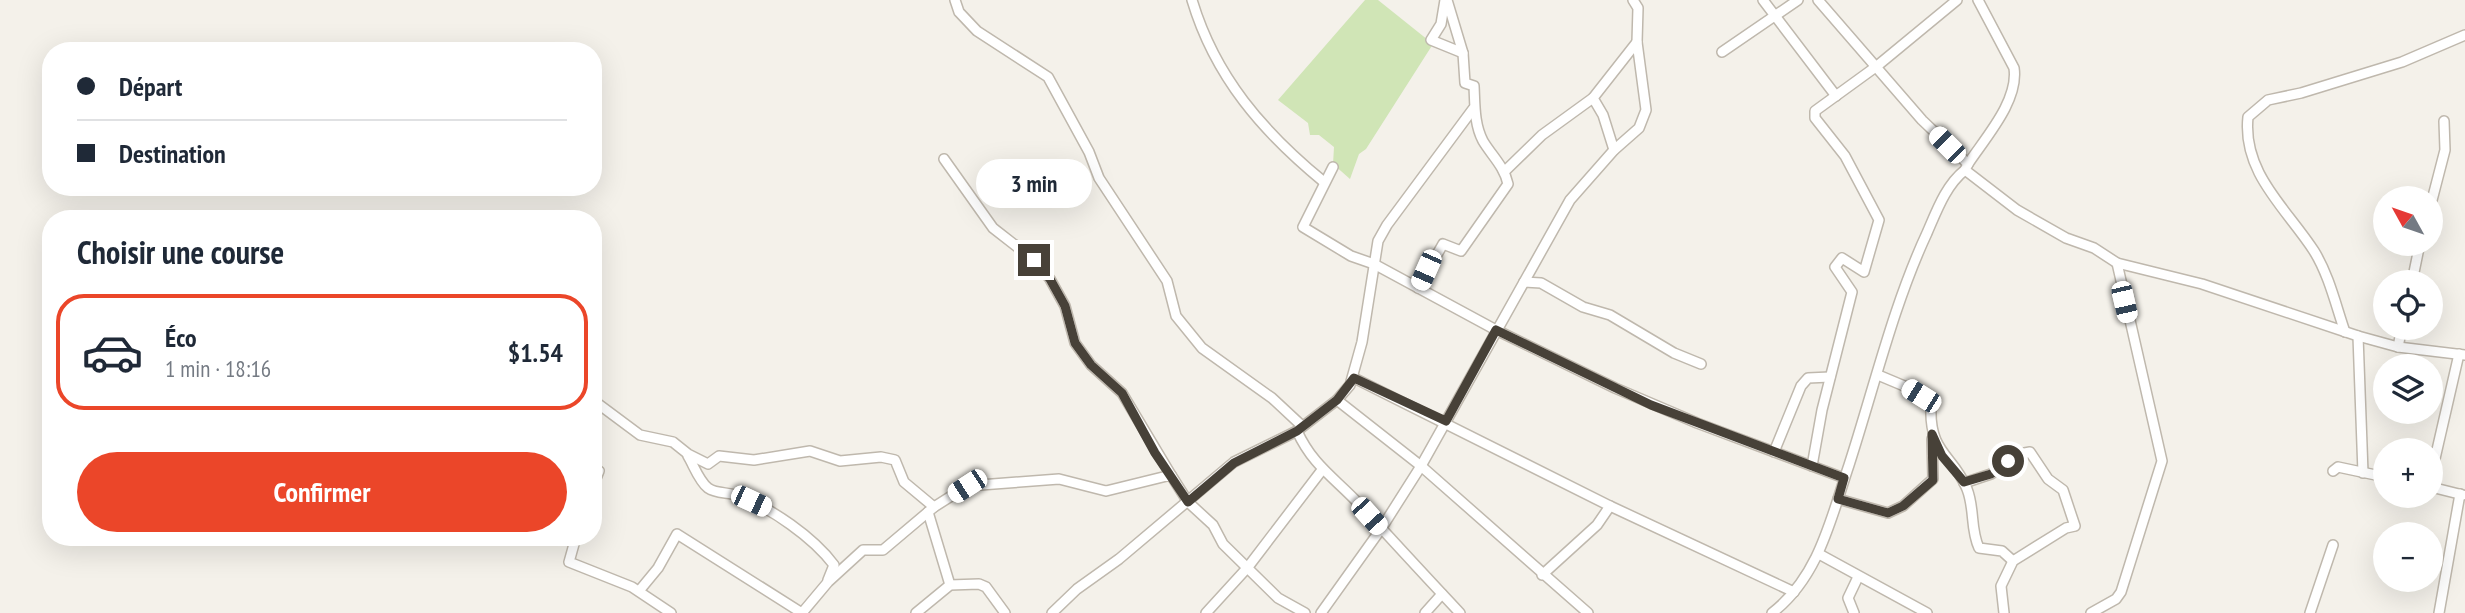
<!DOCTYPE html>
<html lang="fr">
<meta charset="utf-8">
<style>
:root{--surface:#fff;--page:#f6f6f7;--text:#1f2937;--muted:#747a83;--line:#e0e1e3;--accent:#eb4629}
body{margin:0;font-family:"PT Sans Narrow",sans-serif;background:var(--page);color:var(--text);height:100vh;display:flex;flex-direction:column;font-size:26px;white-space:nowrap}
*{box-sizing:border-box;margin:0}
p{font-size:23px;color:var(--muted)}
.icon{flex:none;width:38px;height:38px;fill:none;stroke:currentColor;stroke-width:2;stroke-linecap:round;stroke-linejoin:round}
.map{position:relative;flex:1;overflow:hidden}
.details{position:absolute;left:42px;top:210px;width:560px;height:336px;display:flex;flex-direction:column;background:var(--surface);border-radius:28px;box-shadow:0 7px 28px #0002}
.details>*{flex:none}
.guide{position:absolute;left:42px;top:42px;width:560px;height:154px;border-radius:28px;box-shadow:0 7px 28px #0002;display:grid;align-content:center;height:154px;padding:0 35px;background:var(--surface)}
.needle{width:46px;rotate:310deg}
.controls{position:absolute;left:2373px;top:186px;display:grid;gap:14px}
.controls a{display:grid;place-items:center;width:70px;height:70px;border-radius:50%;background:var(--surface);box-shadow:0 7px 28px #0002;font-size:35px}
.end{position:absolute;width:32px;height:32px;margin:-16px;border:9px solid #474138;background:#fff;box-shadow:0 0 0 4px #fff}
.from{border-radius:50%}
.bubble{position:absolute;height:49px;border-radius:24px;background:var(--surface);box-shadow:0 7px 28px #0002;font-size:23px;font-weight:800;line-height:49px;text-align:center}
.car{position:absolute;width:21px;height:42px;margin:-21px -10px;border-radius:9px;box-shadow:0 0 5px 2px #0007;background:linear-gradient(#fff 24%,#345 0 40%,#fff 0 76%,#345 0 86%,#fff 0)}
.guide b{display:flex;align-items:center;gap:24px;height:66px;font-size:26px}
.guide b+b{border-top:2px solid var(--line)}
.guide i{width:18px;height:18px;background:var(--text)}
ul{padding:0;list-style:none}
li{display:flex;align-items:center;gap:21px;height:116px;margin:0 14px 10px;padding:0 21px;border:4px solid transparent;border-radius:28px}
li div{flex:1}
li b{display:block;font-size:26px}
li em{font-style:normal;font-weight:800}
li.selected{border-color:var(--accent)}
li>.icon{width:63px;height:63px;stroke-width:1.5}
h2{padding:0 35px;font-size:32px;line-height:84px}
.button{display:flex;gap:14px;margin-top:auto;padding:14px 35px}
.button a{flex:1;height:80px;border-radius:42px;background:var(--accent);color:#fff;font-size:28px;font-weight:800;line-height:80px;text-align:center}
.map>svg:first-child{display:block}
</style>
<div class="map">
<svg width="2465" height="613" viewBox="0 0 2465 613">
<rect width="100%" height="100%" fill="#f4f1ea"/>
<polygon fill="#d0e5b6" points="1365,0 1378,0 1433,44 1366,149 1359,154 1350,179 1333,164 1334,147 1319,135 1310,135 1308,123 1278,100"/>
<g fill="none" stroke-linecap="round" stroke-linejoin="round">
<defs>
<g id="street">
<polyline points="955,0 959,12 977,31 1048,77 1089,152 1099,178 1167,281 1176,316 1202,348 1272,398 1301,425"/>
<path d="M1192,0C1215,77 1263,132 1324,182"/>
<polyline points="1445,0 1441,24 1431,40 1463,53"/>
<polyline points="1763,0 1836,96"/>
<polyline points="1818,0 1922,120 1968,164 1965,170 2017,210 2066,238 2094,248 2117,263 2202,284 2358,336 2398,347 2465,355"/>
<polyline points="1722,52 1798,0"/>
<polyline points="1614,150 1603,115 1593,98 1637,42"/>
<polyline points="944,159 993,228 1034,260 1050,279 1065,306 1075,343 1091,365 1122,393 1171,475"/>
<path d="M1968,164C1985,138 2019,101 2014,68L1978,0"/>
<polyline points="1333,167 1303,227 1351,256 1374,264 1496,330 1615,388 1697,423 1844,478"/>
<polyline points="1505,171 1542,135 1593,98"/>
<polyline points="2431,204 2445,150 2444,121"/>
<polyline points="1524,282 1541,283 1583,307 1610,315 1674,353 1701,364"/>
<polyline points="2412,282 2420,243"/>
<path d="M1418,288L1443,244L1461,251L1508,184C1504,166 1492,156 1483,141C1474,124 1475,104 1474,86L1465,83L1463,53L1447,0"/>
<path d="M2345,332C2336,306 2329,275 2314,251C2287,209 2242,173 2248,117L2268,100L2301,93L2402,62L2465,35"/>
<polyline points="2358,336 2363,473"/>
<polyline points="2398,347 2402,327"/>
<path d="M1878,375L1909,388L1931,406C1929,454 1953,454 1967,489C1975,509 1970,529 1979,548L2002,551L2013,561"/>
<polyline points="1354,378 1610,506 1794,592"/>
<polyline points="593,400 640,435 673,442 688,454 708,464 719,456 754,460 810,451 840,461 881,457 895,460 904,482 934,507"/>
<polyline points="1337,400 1421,466 1588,613"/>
<path d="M1297,431C1313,466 1335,478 1360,505C1393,541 1426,577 1460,613"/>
<polyline points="1774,452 1801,386 1808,378 1830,377"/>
<path d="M688,456C694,466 699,481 708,488C716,494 729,492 739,496C771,508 813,537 834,565L828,580"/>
<polyline points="1812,466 1822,410 1852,292 1835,267 1842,258 1864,272 1879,220 1845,156 1815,118 1815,111 1877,66 1957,0"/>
<polyline points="593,467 599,471 593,486"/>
<polyline points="2333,471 2338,467 2385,477"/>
<polyline points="2431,476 2459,354"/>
<polyline points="1964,483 1991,474 2019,454 2030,452 2048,479 2063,490 2075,526 2066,528 2013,561 2001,586 2004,613"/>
<polyline points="2431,487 2463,495"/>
<polyline points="1838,499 1888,513 1903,506 1933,479 1932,439"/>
<polyline points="928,512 950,585"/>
<polyline points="576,537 569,562 632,587 671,613"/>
<polyline points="1819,554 1927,613"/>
<polyline points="1542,575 1597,525 1610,506"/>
<polyline points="639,591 658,568 677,534 802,613"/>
<polyline points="802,613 828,582 863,550 883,550 934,507 967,486 1059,479 1106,491 1171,475 1188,502 1213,525 1223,544 1278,598 1305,613"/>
<polyline points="916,613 950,585 979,584 986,587 1005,613"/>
<polyline points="1052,613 1077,589 1119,559 1234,462 1297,431 1337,400 1350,385 1362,342 1378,241 1387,225 1473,109"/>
<polyline points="1206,613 1248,567 1322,470"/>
<polyline points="1321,613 1381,529 1421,466 1570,200 1614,150 1639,128 1646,110 1637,42 1638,8 1633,0"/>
<polyline points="1425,613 1442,594"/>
<path d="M1772,613C1819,577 1831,518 1849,465C1874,388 1893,306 1927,233C1937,210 1946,185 1965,170"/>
<polyline points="1854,613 1848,598 1858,577"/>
<polyline points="2091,613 2116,599 2121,592 2162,461 2117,263"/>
<polyline points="2310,613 2333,545"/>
<polyline points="2439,613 2460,494"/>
</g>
</defs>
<use href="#street" stroke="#bfb8ad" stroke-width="12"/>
<use href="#street" stroke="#fff" stroke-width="9"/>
</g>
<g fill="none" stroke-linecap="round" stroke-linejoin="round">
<polyline stroke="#474138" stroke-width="9" points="1034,260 1050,279 1065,306 1075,343 1091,365 1122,393 1155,453 1188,502 1234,463 1297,431 1337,400 1354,378 1446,421 1496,330 1651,405 1844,478 1838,499 1888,513 1903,506 1933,480 1932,434 1942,456 1964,482 1991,474 2008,461"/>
</g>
</svg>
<div class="controls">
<a><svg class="needle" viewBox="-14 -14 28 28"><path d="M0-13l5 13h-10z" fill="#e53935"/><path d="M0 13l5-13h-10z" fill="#747a83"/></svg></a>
<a><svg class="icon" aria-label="locate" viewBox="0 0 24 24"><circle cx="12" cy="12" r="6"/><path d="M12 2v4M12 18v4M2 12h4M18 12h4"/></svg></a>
<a><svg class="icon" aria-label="layers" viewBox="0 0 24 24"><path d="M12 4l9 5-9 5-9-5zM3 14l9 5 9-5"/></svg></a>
<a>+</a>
<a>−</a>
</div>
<i class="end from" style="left:2008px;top:461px"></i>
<i class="end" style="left:1034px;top:260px"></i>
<div class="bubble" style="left:976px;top:159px;width:116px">3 min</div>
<i class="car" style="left:1947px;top:145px;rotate:315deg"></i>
<i class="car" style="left:1426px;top:270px;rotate:204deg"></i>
<i class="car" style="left:2124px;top:302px;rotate:167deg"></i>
<i class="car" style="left:1921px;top:396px;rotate:302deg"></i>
<i class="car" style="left:967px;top:486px;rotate:237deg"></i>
<i class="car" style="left:751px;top:501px;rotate:115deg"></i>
<i class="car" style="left:1369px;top:516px;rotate:138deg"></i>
<div class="guide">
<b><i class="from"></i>Départ</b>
<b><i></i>Destination</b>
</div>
<section class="details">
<h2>Choisir une course</h2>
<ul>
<li class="selected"><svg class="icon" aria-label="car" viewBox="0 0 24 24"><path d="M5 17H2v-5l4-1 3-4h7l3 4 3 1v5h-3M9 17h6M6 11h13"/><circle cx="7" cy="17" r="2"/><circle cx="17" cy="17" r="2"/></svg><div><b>Éco</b><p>1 min · 18:16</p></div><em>$1.54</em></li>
</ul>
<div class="button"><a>Confirmer</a></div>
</section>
</div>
